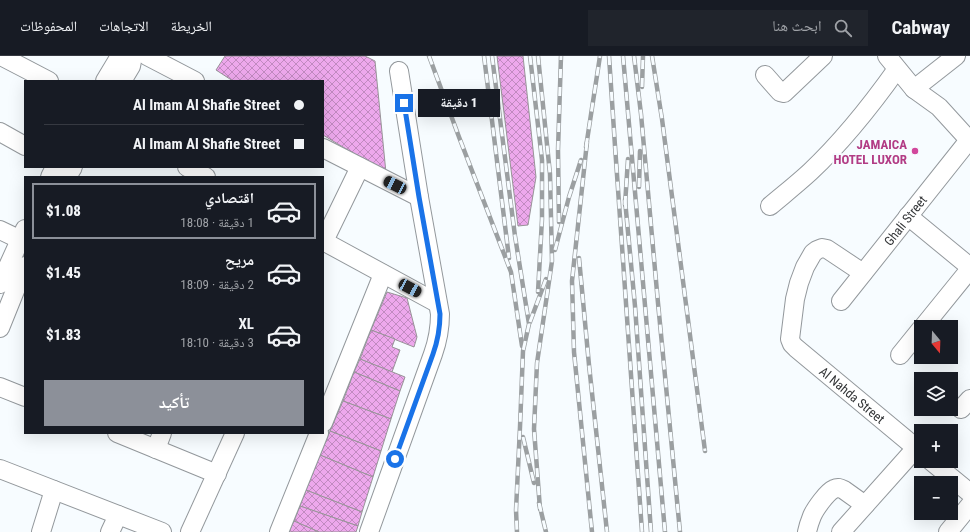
<!DOCTYPE html>
<html lang="ar">
<meta charset="utf-8">
<style>
:root{--surface:#171b24;--page:#20242c;--text:#f1f3f6;--muted:#9ea1a6;--line:#363941;--accent:#8c9099}
body{margin:0;font-family:"Roboto Condensed","Noto Naskh Arabic",sans-serif;background:var(--page);color:var(--text);direction:rtl;height:100vh;display:flex;flex-direction:column;font-size:15px;white-space:nowrap}
*{box-sizing:border-box;margin:0}
p{font-size:13px;color:var(--muted)}
.icon{flex:none;width:22px;height:22px;fill:none;stroke:currentColor;stroke-width:2;stroke-linecap:round;stroke-linejoin:round}
.map{position:relative;flex:1;overflow:hidden;direction:ltr}
.panel{position:absolute;left:24px;top:120px;width:300px;height:258px;display:flex;flex-direction:column;background:var(--surface);border-radius:0px;box-shadow:0 4px 16px #0002;direction:rtl}
.panel>*{flex:none}
.top-card{position:absolute;left:24px;top:24px;width:300px;height:88px;border-radius:0px;box-shadow:0 4px 16px #0002;direction:rtl;display:grid;align-content:center;height:88px;padding:0 20px;background:var(--surface)}
.needle{width:26px;rotate:161deg}
.controls{position:absolute;left:914px;top:264px;display:grid;gap:8px}
.controls a{display:grid;place-items:center;width:44px;height:44px;border-radius:0px;background:var(--surface);box-shadow:0 4px 16px #0002;font-size:20px}
.end{position:absolute;width:18px;height:18px;margin:-9px;border:5px solid #1a73e8;background:#fff;box-shadow:0 0 0 2px #fff}
.from{border-radius:50%}
.bubble{position:absolute;height:28px;border-radius:0px;background:var(--surface);box-shadow:0 4px 16px #0002;font-size:13px;font-weight:800;line-height:28px;text-align:center;direction:rtl}
.car{position:absolute;width:12px;height:24px;margin:-12px -6px;border-radius:5px;box-shadow:0 0 3px 1px #0007;background:linear-gradient(#222 24%,#8ab4d8 0 40%,#222 0 76%,#8ab4d8 0 86%,#222 0)}
.top-card b{display:flex;align-items:center;gap:14px;height:38px;font-size:15px}
.top-card b+b{border-top:1px solid var(--line)}
.top-card i{width:10px;height:10px;background:var(--text)}
ul{padding:7px 0 0;list-style:none}
li{display:flex;align-items:center;gap:12px;height:56px;margin:0 8px 6px;padding:0 12px;border:2px solid transparent;border-radius:0px}
li div{flex:1}
li b{display:block;font-size:15px}
li em{font-style:normal;font-weight:800}
li.active{border-color:var(--accent)}
li>.icon{width:36px;height:36px;stroke-width:1.5}
.primary-button{display:flex;gap:8px;margin-top:auto;padding:8px 20px}
.primary-button a{flex:1;height:46px;border-radius:0px;background:var(--accent);color:#fff;font-size:16px;font-weight:800;line-height:46px;text-align:center}
header{display:flex;align-items:center;gap:24px;box-sizing:border-box;height:56px;padding:0 20px;background:var(--surface);border-bottom:1px solid var(--line)}
header strong{font-size:19px}
nav{display:flex;gap:22px;margin-inline-start:auto;font-size:14px}
.search{width:280px;height:36px;background:var(--page);display:flex;align-items:center;gap:10px;box-sizing:border-box;padding:0 14px;border-radius:0px;color:var(--muted);font-size:15px}
.map>svg:first-child{display:block}
</style>
<header>
<strong>Cabway</strong>
<div class="search"><svg class="icon" aria-label="search" viewBox="0 0 24 24"><circle cx="10" cy="10" r="6"/><path d="M15 15l6 6"/></svg>ابحث هنا</div>
<nav><a>الخريطة</a><a>الاتجاهات</a><a>المحفوظات</a></nav>
</header>
<div class="map">
<svg width="970" height="476" viewBox="0 0 970 476">
<defs>
<pattern id="building-cross-hatch" width="8" height="8" patternUnits="userSpaceOnUse"><rect width="8" height="8" fill="#eda8ec"/><path d="M0 0l8 8M0 8l8-8" fill="none" stroke="#c18ac0"/></pattern>
</defs>
<rect width="100%" height="100%" fill="#f7fcff"/>
<g fill="url(#building-cross-hatch)" stroke="#989498">
<polygon points="225,0 365,0 375,5 386,117 323,79 323,25 233,25 216,14"/>
<polygon points="497,0 523,0 536,121 528,169 518,170"/>
<polygon points="387,236 407,242 417,281 414,291 371,274"/>
<polygon points="371,274 395,283 392,291 400,294 392,316 360,303"/>
<polygon points="360,303 405,321 400,335 354,316"/>
<polygon points="354,316 400,335 391,363 343,345"/>
<polygon points="343,345 391,363 381,395 330,375"/>
<polygon points="330,375 381,395 373,421 320,399"/>
<polygon points="320,399 373,421 362,456 306,434"/>
<polygon points="306,434 362,456 358,470 300,450"/>
<polygon points="300,450 358,470 356,476 319,476 294,465"/>
<polygon points="294,465 319,476 289,476"/>
</g>
<g fill="none" stroke-linecap="round" stroke-linejoin="round">
<defs>
<g id="minor">
<polyline points="1,0 49,25"/>
<polyline points="147,0 195,25"/>
<polyline points="887,0 914,33 939,51 970,85"/>
<polyline points="765,19 780,36 784,37 823,0"/>
<polyline points="105,25 117,5 122,0"/>
<polyline points="122,25 131,10 133,0"/>
<polyline points="914,33 956,0"/>
<polyline points="0,76 25,90"/>
<polyline points="323,92 419,141"/>
<polyline points="187,111 206,121"/>
<polyline points="50,121 55,111"/>
<polyline points="67,121 73,111"/>
<path d="M770,150C783,139 797,128 810,116C844,84 870,51 897,13"/>
<polyline points="908,160 970,211"/>
<polyline points="0,174 25,186"/>
<polyline points="323,185 437,247"/>
<polyline points="323,187 360,111"/>
<path id="s1" d="M863,217L827,193L822,192L817,194L813,197L805,211L799,227L795,243L790,283L792,288L796,292L921,396"/>
<polyline points="0,228 25,173"/>
<path id="s2" d="M841,245L969,84"/>
<polyline points="923,271 970,213"/>
<polyline points="0,272 25,210"/>
<polyline points="900,299 921,273"/>
<polyline points="0,331 25,341"/>
<polyline points="961,353 970,343"/>
<polyline points="323,367 383,218"/>
<polyline points="117,377 217,418"/>
<polyline points="156,393 162,377"/>
<polyline points="931,405 970,437"/>
<polyline points="0,413 162,476"/>
<polyline points="41,476 54,434"/>
<polyline points="110,476 118,459"/>
<polyline points="190,476 235,377"/>
<polyline points="279,476 319,377"/>
<path d="M369,476L433,298C438,284 440,274 440,258L419,141L399,15"/>
<path d="M807,476C808,471 810,465 812,460C815,453 827,436 834,433C838,431 840,432 844,434L865,449"/>
<polyline points="841,476 916,392"/>
<polyline points="948,476 970,449"/>
</g>
</defs>
<use href="#minor" stroke="#93989c" stroke-width="20"/>
<use href="#minor" stroke="#fff" stroke-width="18"/>
<defs>
<g id="rail">
<polyline points="429,0 459,81 511,216 522,290"/>
<polyline points="484,0 509,202"/>
<polyline points="492,0 515,180 529,268 523,295 520,371 516,454 517,476"/>
<polyline points="530,0 542,104 542,163 538,236"/>
<polyline points="538,0 550,118 552,205 537,307 534,373 540,453"/>
<polyline points="609,0 615,90 642,476"/>
<polyline points="623,0 665,476"/>
<polyline points="634,0 641,58 658,247 680,476"/>
<polyline points="652,0 662,63 705,395"/>
<polyline points="642,31 643,0"/>
<polyline points="587,86 572,225 574,296 592,476"/>
<polyline points="586,91 600,0"/>
<polyline points="639,131 640,95"/>
<polyline points="625,144 635,250 651,476"/>
<polyline points="625,149 628,103"/>
<polyline points="559,166 558,94 561,0"/>
<polyline points="555,194 569,141 581,104"/>
<polyline points="579,202 589,309 607,476"/>
<polyline points="530,266 546,223"/>
<polyline points="523,381 534,427"/>
<polyline points="539,447 546,476"/>
</g>
</defs>
<use href="#rail" stroke="#9b9fa1" stroke-width="4.5"/>
<use href="#rail" stroke="#f7fcff" stroke-width="3" stroke-dasharray="9" stroke-linecap="butt"/>
</g>
<g fill="none" stroke-linecap="round" stroke-linejoin="round">
<path stroke="#1a73e8" stroke-width="5" d="M395,403L433,298C438,284 440,274 440,258L419,141L404,47"/>
</g>
<circle fill="#d1479c" stroke="#f7fcff" stroke-width="1.5" cx="915" cy="95" r="4"/>
<g text-anchor="middle" stroke-width="4" stroke-linejoin="round" paint-order="stroke">
<g font-size="13" font-weight="bold" fill="#b23c85" stroke="#f7fcff" text-anchor="end">
<text x="907" y="93">JAMAICA<tspan x="907" dy="15">HOTEL LUXOR</tspan></text>
</g>
<g font-size="13" fill="#333537" stroke="#f7fcff">
<text dy="5" stroke="none"><textPath href="#s2" startOffset="103">Ghali Street</textPath></text>
<text dy="5" stroke="none"><textPath href="#s1" startOffset="233">Al Nahda Street</textPath></text>
</g>
</g>
</svg>
<div class="controls">
<a><svg class="needle" viewBox="-14 -14 28 28"><path d="M0-13l5 13h-10z" fill="#e53935"/><path d="M0 13l5-13h-10z" fill="#9ea1a6"/></svg></a>
<a><svg class="icon" aria-label="layers" viewBox="0 0 24 24"><path d="M12 4l9 5-9 5-9-5zM3 14l9 5 9-5"/></svg></a>
<a>+</a>
<a>−</a>
</div>
<i class="end from" style="left:395px;top:403px"></i>
<i class="end" style="left:404px;top:47px"></i>
<div class="bubble" style="left:418px;top:33px;width:82px">1 دقيقة</div>
<i class="car" style="left:395px;top:129px;rotate:297deg"></i>
<i class="car" style="left:410px;top:232px;rotate:118deg"></i>
<div class="top-card">
<b><i class="from"></i>Al Imam Al Shafie Street</b>
<b><i></i>Al Imam Al Shafie Street</b>
</div>
<section class="panel">
<ul>
<li class="active"><svg class="icon" aria-label="car" viewBox="0 0 24 24"><path d="M5 17H2v-5l4-1 3-4h7l3 4 3 1v5h-3M9 17h6M6 11h13"/><circle cx="7" cy="17" r="2"/><circle cx="17" cy="17" r="2"/></svg><div><b>اقتصادي</b><p>1 دقيقة · 18:08</p></div><em>$1.08</em></li>
<li><svg class="icon" aria-label="car" viewBox="0 0 24 24"><path d="M5 17H2v-5l4-1 3-4h7l3 4 3 1v5h-3M9 17h6M6 11h13"/><circle cx="7" cy="17" r="2"/><circle cx="17" cy="17" r="2"/></svg><div><b>مريح</b><p>2 دقيقة · 18:09</p></div><em>$1.45</em></li>
<li><svg class="icon" aria-label="car" viewBox="0 0 24 24"><path d="M5 17H2v-5l4-1 3-4h7l3 4 3 1v5h-3M9 17h6M6 11h13"/><circle cx="7" cy="17" r="2"/><circle cx="17" cy="17" r="2"/></svg><div><b>XL</b><p>3 دقيقة · 18:10</p></div><em>$1.83</em></li>
</ul>
<div class="primary-button"><a>تأكيد</a></div>
</section>
</div>
